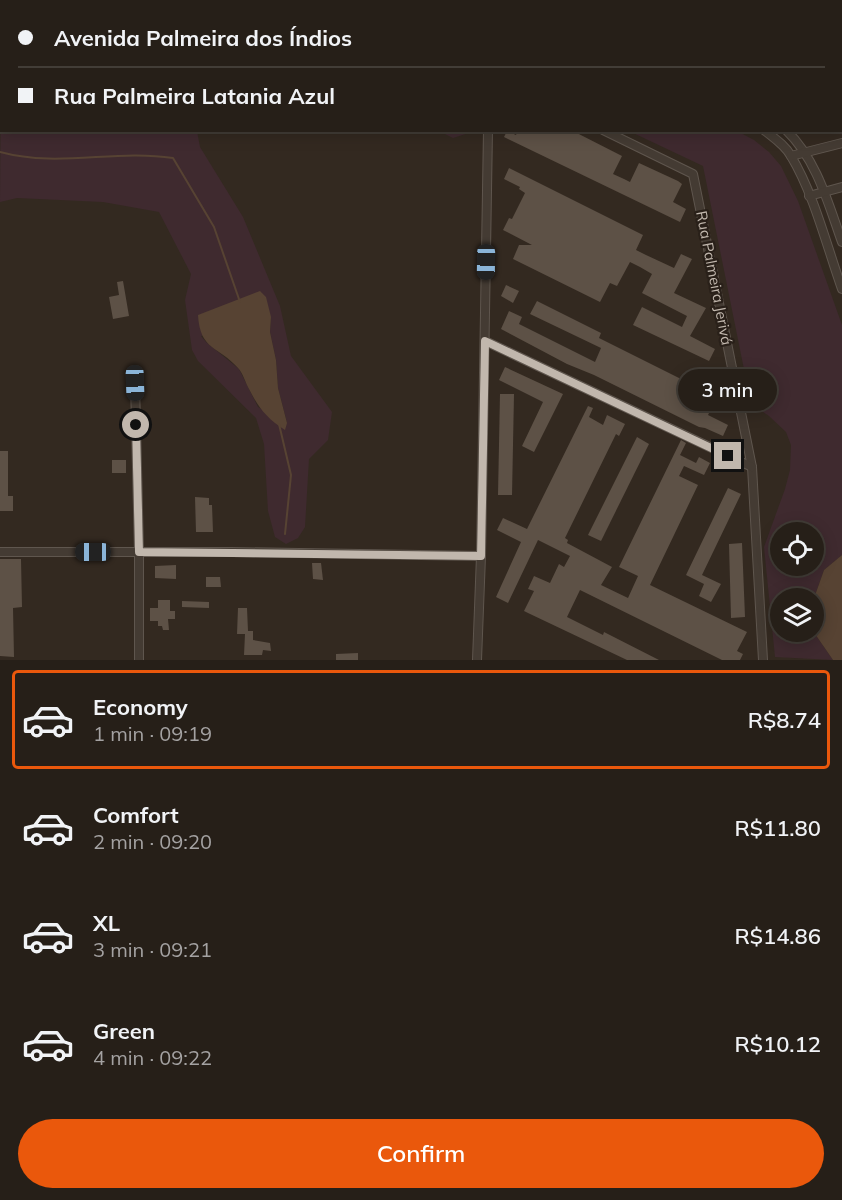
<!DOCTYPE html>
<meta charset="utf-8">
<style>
:root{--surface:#261f18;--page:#2e2721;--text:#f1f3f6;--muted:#a4a2a2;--line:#423d37;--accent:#ea580c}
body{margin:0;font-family:Mulish,sans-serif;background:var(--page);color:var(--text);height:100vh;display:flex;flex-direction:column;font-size:22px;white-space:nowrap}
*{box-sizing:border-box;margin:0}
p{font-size:20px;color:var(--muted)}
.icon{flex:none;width:33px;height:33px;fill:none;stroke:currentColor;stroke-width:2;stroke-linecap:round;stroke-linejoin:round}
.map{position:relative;height:660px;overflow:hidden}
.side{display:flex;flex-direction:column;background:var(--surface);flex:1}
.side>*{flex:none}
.banner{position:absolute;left:0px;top:0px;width:843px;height:132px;box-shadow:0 3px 15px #0003,0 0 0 2px var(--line);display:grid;align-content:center;height:132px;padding:0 18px;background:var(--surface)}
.controls{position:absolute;left:770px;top:522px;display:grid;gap:12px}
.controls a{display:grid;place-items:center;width:54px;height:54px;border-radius:50%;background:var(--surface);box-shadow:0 3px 15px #0003,0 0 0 2px var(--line);font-size:30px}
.end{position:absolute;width:27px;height:27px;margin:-14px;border:8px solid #c1b7ad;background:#111;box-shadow:0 0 0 3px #111}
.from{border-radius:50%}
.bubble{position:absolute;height:42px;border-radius:21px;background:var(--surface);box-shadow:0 3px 15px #0003,0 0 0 2px var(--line);font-size:20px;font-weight:600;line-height:42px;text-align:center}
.car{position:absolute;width:18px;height:36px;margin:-18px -9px;border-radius:8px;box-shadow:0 0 4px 2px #0007;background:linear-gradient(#222 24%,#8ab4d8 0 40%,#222 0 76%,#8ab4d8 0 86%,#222 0)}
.banner b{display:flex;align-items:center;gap:21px;height:57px;font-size:22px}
.banner b+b{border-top:2px solid var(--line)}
.banner i{width:15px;height:15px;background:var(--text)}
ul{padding:10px 0 0;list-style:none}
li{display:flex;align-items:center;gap:18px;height:99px;margin:0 12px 9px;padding:0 6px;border:3px solid transparent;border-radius:6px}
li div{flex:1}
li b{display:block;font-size:22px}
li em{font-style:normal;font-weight:600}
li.active{border-color:var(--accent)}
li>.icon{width:54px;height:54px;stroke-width:1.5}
.action{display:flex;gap:12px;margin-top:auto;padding:12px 18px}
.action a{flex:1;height:69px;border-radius:36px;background:var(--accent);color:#fff;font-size:24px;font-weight:600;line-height:69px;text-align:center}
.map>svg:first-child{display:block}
</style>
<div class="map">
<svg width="842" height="660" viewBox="0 0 842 660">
<rect width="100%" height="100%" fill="#332920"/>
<g fill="#3f2a2f" fill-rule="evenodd">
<polygon points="43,0 478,0 478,1 42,2"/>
<path d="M1,67L2,130L197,131L200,147L243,217L280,306L291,356L332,412L328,440L309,459L305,527L298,538L286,544L275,537L268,511L264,444L256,418L198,361L192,350L185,300L191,274L159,212L103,202L17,198L0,202ZM271,317L270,332L276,360L278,388L287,423L258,407L239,369L206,342L201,336Z"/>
<polygon points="439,131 475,130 475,131 453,138"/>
<path d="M629,131H737L754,140L769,152L781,166L798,201L842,325V555L824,570L813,601V598H780V632L813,631L833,660L775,657L764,547L785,489L790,470L791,445L786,432L769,416L751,404L703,166ZM780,532H813V566H780Z"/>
</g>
<g fill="#574333">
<polygon points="0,0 43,0 2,2 0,69"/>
<path d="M260,291L266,297L271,317L270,332L276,360L278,388L287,423L285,430C267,419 258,407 249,389C245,382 243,373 238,368C219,346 200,351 198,315Z"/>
<polygon points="842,555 842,660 833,660 813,631 813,601 824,570"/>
</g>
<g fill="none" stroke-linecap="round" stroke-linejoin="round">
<g stroke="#574333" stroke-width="2">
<path d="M0,152C59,168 114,149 173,158L214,227L240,302"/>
<polyline points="279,424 291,475 285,534"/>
</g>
</g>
<g fill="#5d5146">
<polygon points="518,130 571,130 622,156 613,174 624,179 630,182 639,163 678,181 682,184 673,202 686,209 680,222 504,137 507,131 516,135"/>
<polygon points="509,168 643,235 636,250 646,255 674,268 681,254 692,259 674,293 706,308 690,336 715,349 709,361 633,325 642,307 682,327 687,316 642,293 652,274 640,267 630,262 617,286 610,283 600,302 513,259 519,245 532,245 503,230 509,218 512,219 525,193 519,189 520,187 504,179"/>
<polygon points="123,281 129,316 113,319 109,297 119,295 117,282"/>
<polygon points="506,285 519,291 513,303 501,296"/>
<polygon points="537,301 601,333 599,338 717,397 708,415 728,425 723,436 705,428 699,427 594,375 567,364 501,329 509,311 522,317 519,324 595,362 601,348 530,314"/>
<polygon points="505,367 563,394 534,452 522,446 543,402 499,380"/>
<polygon points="500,394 514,394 512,495 498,495"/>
<polygon points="588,406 593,408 589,417 603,425 607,415 625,424 619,436 616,434 565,538 568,540 567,543 612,567 601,585 628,598 638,576 619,567 681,440 686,443 680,455 696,463 699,457 710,463 704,475 684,466 679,476 698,485 650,585 747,632 737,651 743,654 740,660 722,660 580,590 567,617 603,635 604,632 659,660 627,660 528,613 524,611 534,591 528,589 534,576 550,583 559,564 564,567 570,556 538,540 508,603 496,597 521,542 497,530 503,518 527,529"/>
<polygon points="637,437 649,444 601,541 588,535"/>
<polygon points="0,451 8,451 8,496 13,496 13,511 0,511"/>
<rect x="112" y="460" width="14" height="13"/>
<polygon points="728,488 741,494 702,575 721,584 711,602 699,596 704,584 686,575"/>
<polygon points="195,497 209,498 209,505 212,505 213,532 196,532"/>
<polygon points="742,543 745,617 731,618 729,544"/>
<polygon points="0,559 21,559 22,607 13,608 14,657 0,656"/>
<polygon points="312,563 321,563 323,580 313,579"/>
<polygon points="176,565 176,579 155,578 155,566"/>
<polygon points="206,577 220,577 221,587 206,587"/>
<polygon points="158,600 170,600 170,611 175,611 175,619 168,619 169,630 163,630 162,626 158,626 158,621 150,621 150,608 158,608"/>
<polygon points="182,601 209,602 209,608 182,607"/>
<polygon points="238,608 247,608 248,631 253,631 253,640 270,643 271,651 263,650 262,655 244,655 245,634 237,634"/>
<polygon points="358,653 358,660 336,660 336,654"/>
</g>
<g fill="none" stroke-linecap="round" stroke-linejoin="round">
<defs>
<g id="minor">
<polyline points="495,0 498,2"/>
<polyline points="525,0 529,2"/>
<polyline points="603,130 693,174 752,467 763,660"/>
<path d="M764,130C774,138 785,145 791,156C814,194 827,247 842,289"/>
<path d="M786,130C817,160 828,203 842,242"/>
<polyline points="791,156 842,143"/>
<polyline points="809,196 842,187"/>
<polyline points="485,341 752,467"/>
<polyline points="135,383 139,552 139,660"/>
<polyline points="0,552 231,552 481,556"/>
<polyline points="477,660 481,556 488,130"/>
</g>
</defs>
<use href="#minor" stroke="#5f564e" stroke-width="10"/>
<use href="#minor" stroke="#443b33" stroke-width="8"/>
</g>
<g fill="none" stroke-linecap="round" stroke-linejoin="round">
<polyline stroke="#c1b7ad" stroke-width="8" points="136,425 139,552 481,556 485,341 728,456"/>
</g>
<g text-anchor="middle" stroke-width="4.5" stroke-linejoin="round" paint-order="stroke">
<g font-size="15" fill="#c1b7ad" stroke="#292019">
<text transform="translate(714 278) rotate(79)" y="5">Rua Palmeira Jerivá</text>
</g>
</g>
</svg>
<div class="controls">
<a><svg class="icon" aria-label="locate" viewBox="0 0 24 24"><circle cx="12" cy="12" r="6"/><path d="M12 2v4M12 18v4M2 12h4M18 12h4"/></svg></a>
<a><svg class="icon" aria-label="layers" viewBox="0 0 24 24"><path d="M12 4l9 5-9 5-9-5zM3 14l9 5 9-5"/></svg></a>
</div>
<i class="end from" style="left:136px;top:425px"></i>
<i class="end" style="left:728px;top:456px"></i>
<div class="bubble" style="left:678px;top:369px;width:99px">3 min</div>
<i class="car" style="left:486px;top:262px;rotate:181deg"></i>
<i class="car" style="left:135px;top:383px;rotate:178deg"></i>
<i class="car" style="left:93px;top:552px;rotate:270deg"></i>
<div class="banner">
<b><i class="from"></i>Avenida Palmeira dos Índios</b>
<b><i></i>Rua Palmeira Latania Azul</b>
</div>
</div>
<section class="side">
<ul>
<li class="active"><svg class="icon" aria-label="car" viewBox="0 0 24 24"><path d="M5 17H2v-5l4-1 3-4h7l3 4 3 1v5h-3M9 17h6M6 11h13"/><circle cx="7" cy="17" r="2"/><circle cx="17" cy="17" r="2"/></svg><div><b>Economy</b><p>1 min · 09:19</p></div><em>R$8.74</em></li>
<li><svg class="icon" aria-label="car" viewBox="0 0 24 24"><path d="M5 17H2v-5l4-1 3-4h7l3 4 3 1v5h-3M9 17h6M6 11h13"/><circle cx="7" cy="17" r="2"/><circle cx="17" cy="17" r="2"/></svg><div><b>Comfort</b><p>2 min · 09:20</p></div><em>R$11.80</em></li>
<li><svg class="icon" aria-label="car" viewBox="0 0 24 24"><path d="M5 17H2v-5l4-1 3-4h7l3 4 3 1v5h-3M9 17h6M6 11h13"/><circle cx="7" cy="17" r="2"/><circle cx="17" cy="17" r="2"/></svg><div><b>XL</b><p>3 min · 09:21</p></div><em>R$14.86</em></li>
<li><svg class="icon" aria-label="car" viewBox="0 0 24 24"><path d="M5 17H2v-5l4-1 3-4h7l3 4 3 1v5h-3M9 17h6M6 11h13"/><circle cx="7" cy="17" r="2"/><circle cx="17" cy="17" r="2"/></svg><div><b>Green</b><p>4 min · 09:22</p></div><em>R$10.12</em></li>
</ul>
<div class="action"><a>Confirm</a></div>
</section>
